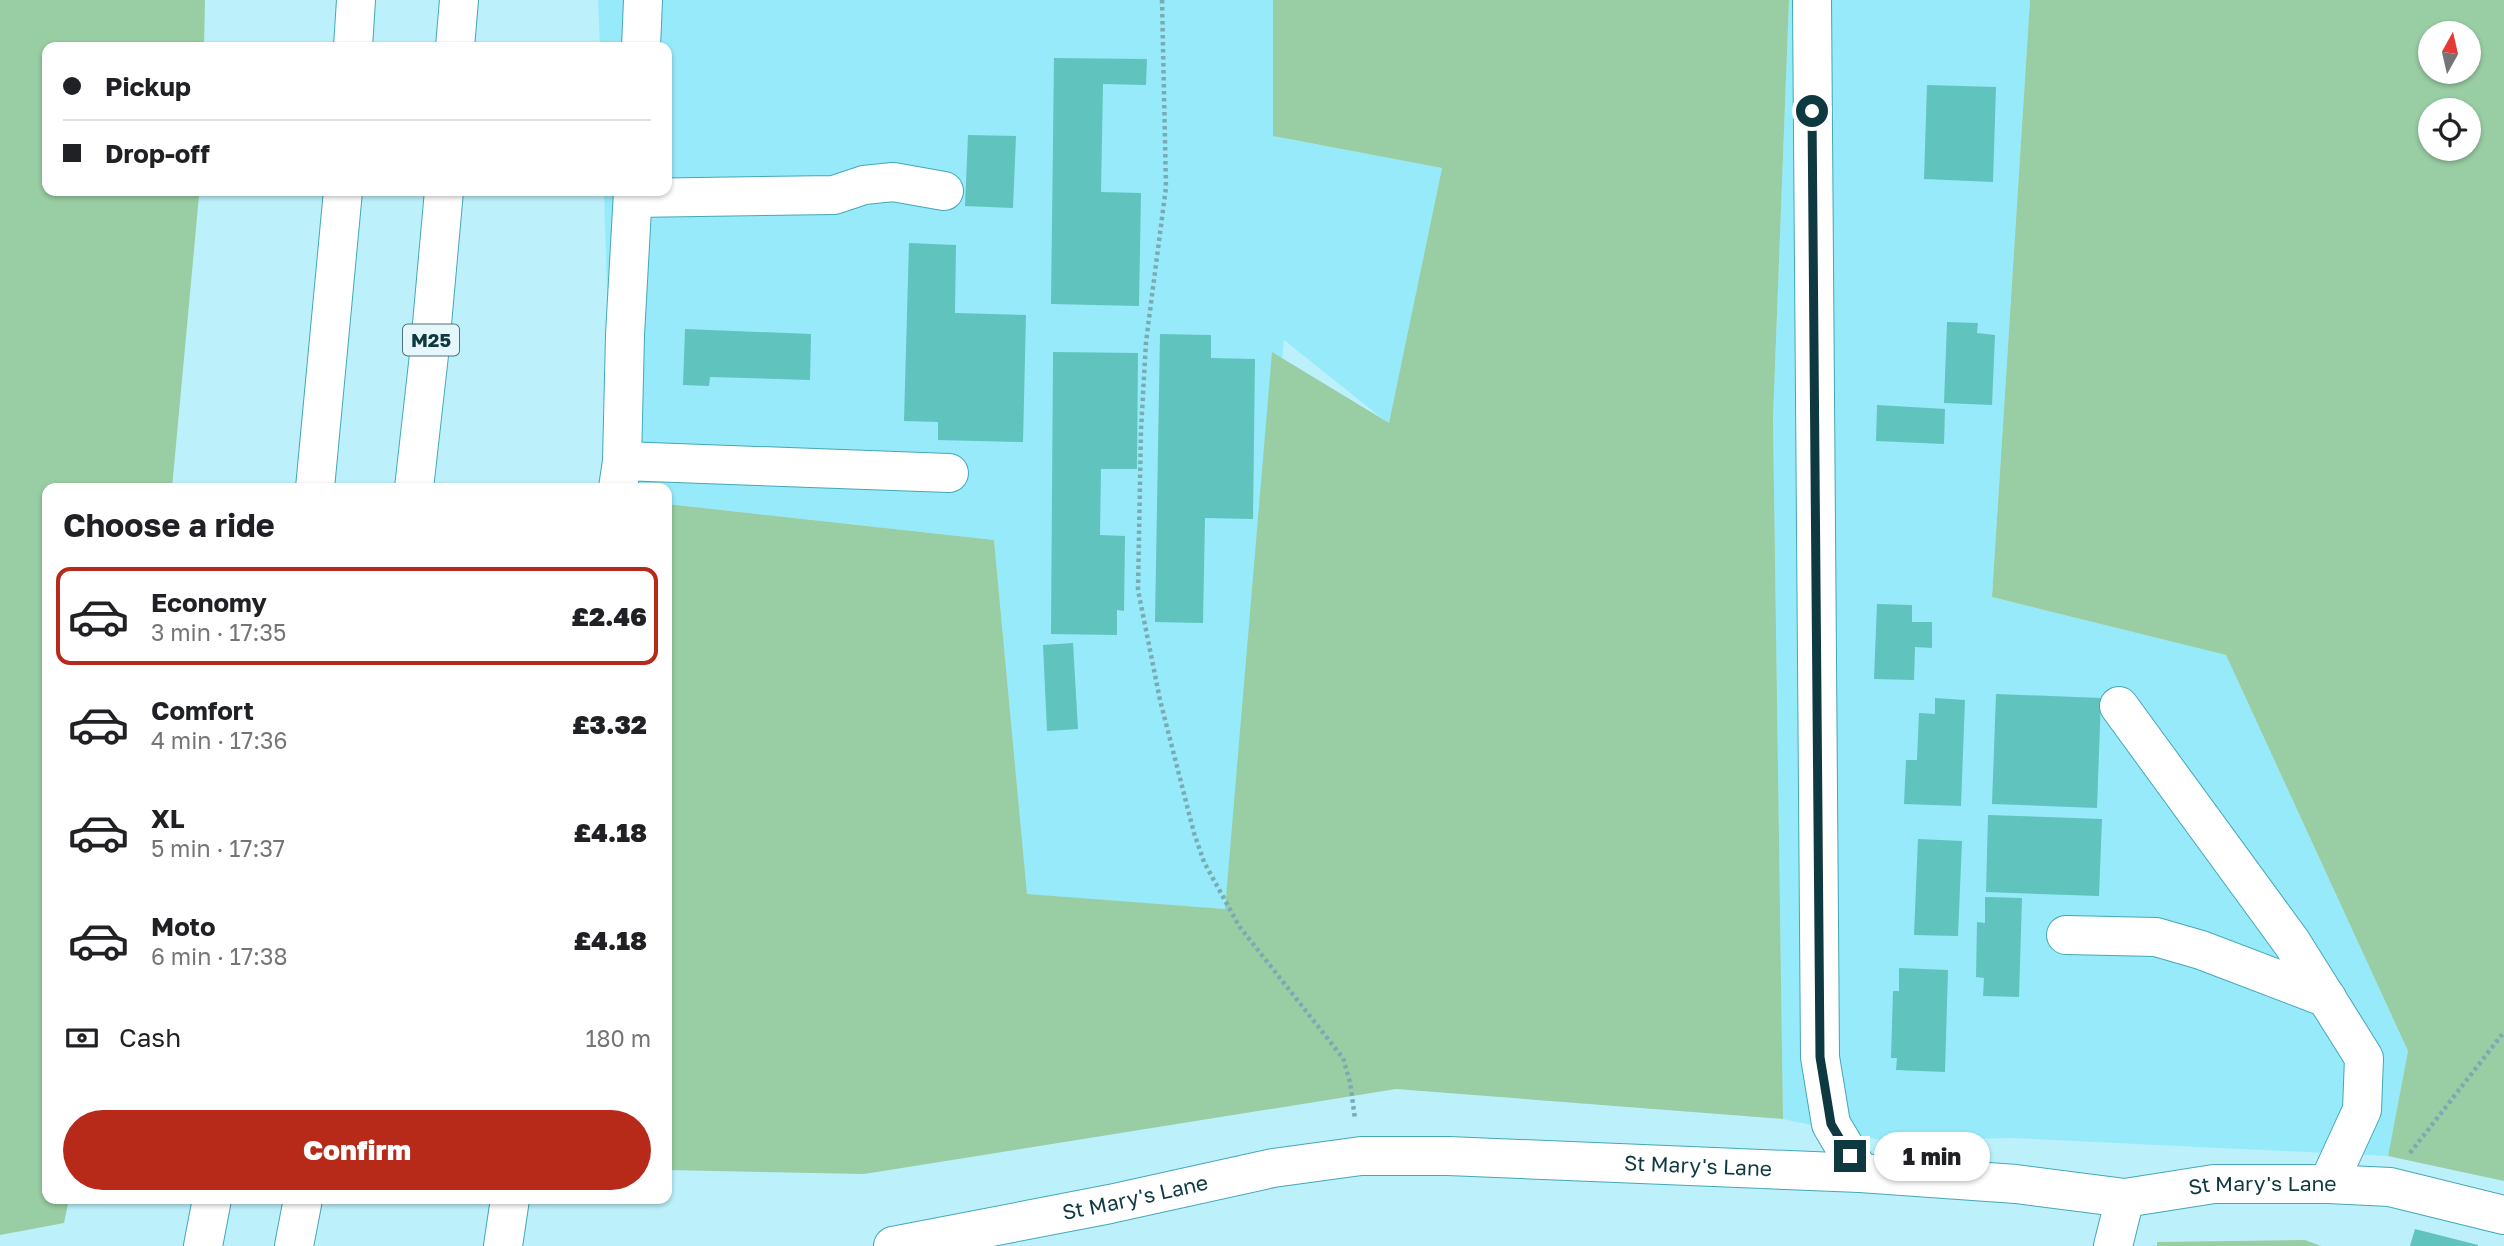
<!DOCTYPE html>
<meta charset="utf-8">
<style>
:root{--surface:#fff;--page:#f2f2f2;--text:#202124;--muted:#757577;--line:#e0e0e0;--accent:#b72a1a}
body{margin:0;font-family:"Golos Text",sans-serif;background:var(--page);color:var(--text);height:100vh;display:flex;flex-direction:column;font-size:26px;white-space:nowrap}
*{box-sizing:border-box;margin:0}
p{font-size:23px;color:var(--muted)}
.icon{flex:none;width:38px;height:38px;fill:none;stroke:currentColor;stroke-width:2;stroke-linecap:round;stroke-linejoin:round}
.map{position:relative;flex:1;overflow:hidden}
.sheet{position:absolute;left:42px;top:483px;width:630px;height:721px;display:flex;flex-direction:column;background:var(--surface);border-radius:14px;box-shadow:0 2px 5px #0004}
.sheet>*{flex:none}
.banner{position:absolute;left:42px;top:42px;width:630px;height:154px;border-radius:14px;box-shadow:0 2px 5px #0004;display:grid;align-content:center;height:154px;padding:0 21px;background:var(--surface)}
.needle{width:46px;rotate:8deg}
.tools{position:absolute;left:2418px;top:21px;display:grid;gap:14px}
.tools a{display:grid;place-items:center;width:63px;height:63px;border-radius:50%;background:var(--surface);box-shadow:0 2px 5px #0004;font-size:35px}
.end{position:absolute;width:32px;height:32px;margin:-16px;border:9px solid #0e3940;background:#fff;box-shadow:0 0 0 4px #fff}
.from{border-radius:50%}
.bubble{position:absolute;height:49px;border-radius:24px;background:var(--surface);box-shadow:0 2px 5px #0004;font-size:23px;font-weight:800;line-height:49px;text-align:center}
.banner b{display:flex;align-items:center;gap:24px;height:66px;font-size:26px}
.banner b+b{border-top:2px solid var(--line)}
.banner i{width:18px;height:18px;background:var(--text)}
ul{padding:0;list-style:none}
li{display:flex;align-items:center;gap:21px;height:98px;margin:0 14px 10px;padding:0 7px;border:4px solid transparent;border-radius:14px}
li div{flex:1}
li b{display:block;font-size:26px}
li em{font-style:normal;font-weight:800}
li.selected{border-color:var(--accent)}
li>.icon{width:63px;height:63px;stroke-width:1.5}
h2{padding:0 21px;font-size:32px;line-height:84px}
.pay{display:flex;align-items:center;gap:18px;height:77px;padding:0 21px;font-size:26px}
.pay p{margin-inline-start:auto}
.button{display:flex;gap:14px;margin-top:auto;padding:14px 21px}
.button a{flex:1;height:80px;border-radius:42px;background:var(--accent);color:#fff;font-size:28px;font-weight:800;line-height:80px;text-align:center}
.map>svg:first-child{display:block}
</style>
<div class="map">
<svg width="2504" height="1246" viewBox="0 0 2504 1246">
<rect width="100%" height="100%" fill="#bcf1fc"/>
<g fill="#97eaf9">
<polygon points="598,0 1273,0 1273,136 1442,168 1389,424 1284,340 1225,909 1027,895 994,540 667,504 667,488 613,488 604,191 667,191 667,47 600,47"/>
<polygon points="1789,0 2030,0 1992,597 2226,655 2408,1051 2388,1156 2012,1138 1886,1141 1783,1119 1773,418"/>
</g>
<g fill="#99cda4" fill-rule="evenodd">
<polygon points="0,0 205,0 204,47 47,47 47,191 199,191 199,196 172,488 47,488 47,1199 69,1199 64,1223 0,1235"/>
<polygon points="1273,0 1789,0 1773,418 1783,1119 1396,1089 864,1174 667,1170 667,504 994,540 1027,894 1225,909 1272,352 1389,423 1442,168 1273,136"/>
<path d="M2030,0H2504V1181L2388,1156L2408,1051L2226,655L1992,597ZM2469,33V72H2431V33ZM2431,110H2469V149H2431Z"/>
<polygon points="2305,1240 2321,1246 2157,1246 2157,1242"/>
</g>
<g fill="#60c3bd">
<polygon points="1054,58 1147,59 1146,85 1103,84 1101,192 1141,193 1139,306 1051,304"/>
<polygon points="1927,85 1996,87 1993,182 1924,179"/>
<polygon points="968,135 1016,136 1013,208 965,206"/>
<polygon points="909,243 956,245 955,313 1026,315 1023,442 938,440 938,422 904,421"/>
<polygon points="1947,322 1978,323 1977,333 1995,335 1992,405 1944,403"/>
<polygon points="685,329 811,334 810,380 710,377 709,386 683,385"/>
<polygon points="1160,334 1211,335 1211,358 1255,359 1253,519 1205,518 1203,623 1155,622"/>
<polygon points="1053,352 1138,353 1137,469 1101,469 1100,535 1125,536 1124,611 1117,610 1117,635 1051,634"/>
<polygon points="1877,405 1945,409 1944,444 1876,441"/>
<polygon points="1877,604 1912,605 1912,622 1932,622 1932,648 1915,647 1914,680 1874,679"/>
<polygon points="1073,643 1078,729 1047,731 1043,645"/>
<polygon points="1996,694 2101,698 2097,808 1992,804"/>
<polygon points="1935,698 1965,700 1961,806 1904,804 1906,760 1917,760 1919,713 1935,714"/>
<polygon points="1988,815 2102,819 2099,896 1986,892"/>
<polygon points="1918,839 1962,841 1958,936 1914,935"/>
<polygon points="1985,897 2022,898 2019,997 1983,996 1984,978 1976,977 1977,922 1985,923"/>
<polygon points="1899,968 1948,970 1945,1072 1896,1070 1897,1058 1891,1058 1893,991 1899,991"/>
<polygon points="2415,1229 2478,1245 2478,1246 2410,1246"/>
</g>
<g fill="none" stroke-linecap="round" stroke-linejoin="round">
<defs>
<g id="minor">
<polyline points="1812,0 1820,1057 1831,1124 1860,1173"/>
<polyline points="641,47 643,0"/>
<polyline points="633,198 834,195 864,185 893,182 944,191"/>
<polyline points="622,461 949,473"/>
<polyline points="618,488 622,461 625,335 633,191"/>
<polyline points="2119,706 2292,943 2364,1058 2362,1110 2328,1184"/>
<polyline points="2066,935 2156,937 2201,950 2327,998"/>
<polyline points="503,1246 510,1199"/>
</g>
<g id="major">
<path id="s1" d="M893,1246L1110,1204L1273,1168L1361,1156H1448L1860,1173L2016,1184L2125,1198L2214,1184H2328L2390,1187L2504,1215"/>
<polyline points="2113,1246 2125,1198"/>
</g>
<g id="highway">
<polyline points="353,47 356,0"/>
<polyline points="455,47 459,0"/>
<polyline points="315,488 343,191"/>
<polyline points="414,488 430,346 444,191"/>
<polyline points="203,1246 212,1199"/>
<polyline points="294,1246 303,1199"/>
</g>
</defs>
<use href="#minor" stroke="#44a7b8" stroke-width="40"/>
<use href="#major" stroke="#44a7b8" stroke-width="40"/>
<use href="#highway" stroke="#44a7b8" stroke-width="40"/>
<g stroke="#7aabb4" stroke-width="4.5" stroke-dasharray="3.5 3.5" stroke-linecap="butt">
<polyline points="1162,0 1166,187 1146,342 1141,430 1138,590 1160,700 1194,833 1204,862 1239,926 1343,1058 1350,1082 1355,1119"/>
<polyline points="2410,1153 2504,1032"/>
</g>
<use href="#minor" stroke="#fff" stroke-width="38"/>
<use href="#major" stroke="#fff" stroke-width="38"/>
<use href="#highway" stroke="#fff" stroke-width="38"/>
</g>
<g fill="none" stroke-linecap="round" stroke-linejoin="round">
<polyline stroke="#0e3940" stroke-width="9" points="1812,111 1820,1057 1831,1124 1850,1156"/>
</g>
<g text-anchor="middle" stroke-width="5" stroke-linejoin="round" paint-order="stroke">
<rect fill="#e6f7fb" stroke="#4f7278" stroke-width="2" x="403" y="324.5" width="56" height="31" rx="5"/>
<g font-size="19" font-weight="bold" fill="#0e3940">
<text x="431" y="347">M25</text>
</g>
<g font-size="21" fill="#0e3940" stroke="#e6f7fb">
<text dy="7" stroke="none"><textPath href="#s1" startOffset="814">St Mary's Lane</textPath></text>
<text dy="7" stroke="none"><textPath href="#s1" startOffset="1381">St Mary's Lane</textPath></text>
<text dy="7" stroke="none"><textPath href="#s1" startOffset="247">St Mary's Lane</textPath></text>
</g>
</g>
</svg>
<div class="tools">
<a><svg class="needle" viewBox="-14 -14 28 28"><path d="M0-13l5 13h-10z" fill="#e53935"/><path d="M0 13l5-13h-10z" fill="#757577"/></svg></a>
<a><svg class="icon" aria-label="locate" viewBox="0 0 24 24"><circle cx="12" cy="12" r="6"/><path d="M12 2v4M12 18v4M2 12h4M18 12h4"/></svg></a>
</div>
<i class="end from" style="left:1812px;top:111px"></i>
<i class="end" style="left:1850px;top:1156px"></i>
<div class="bubble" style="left:1874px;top:1132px;width:116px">1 min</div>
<div class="banner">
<b><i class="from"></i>Pickup</b>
<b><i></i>Drop-off</b>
</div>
<section class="sheet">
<h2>Choose a ride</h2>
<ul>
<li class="selected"><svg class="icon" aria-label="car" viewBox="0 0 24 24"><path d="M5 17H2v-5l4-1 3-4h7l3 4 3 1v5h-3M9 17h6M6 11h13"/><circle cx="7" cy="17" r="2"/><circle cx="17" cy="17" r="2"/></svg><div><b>Economy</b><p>3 min · 17:35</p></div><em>£2.46</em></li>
<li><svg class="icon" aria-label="car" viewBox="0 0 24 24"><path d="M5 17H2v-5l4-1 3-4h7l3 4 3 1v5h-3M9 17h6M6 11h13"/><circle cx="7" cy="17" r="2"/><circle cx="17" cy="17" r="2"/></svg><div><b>Comfort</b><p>4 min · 17:36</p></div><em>£3.32</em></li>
<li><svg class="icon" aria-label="car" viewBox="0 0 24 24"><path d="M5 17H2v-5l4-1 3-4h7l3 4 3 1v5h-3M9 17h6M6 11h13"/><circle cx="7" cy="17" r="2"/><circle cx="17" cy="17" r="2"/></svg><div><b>XL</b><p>5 min · 17:37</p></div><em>£4.18</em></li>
<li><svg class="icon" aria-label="car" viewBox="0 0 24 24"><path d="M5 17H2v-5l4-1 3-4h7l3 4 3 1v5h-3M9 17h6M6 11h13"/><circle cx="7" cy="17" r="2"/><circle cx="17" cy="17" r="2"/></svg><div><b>Moto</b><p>6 min · 17:38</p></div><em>£4.18</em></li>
</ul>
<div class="pay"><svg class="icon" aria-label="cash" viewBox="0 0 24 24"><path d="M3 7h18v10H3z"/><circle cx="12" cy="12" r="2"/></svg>Cash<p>180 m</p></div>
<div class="button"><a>Confirm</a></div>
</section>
</div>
